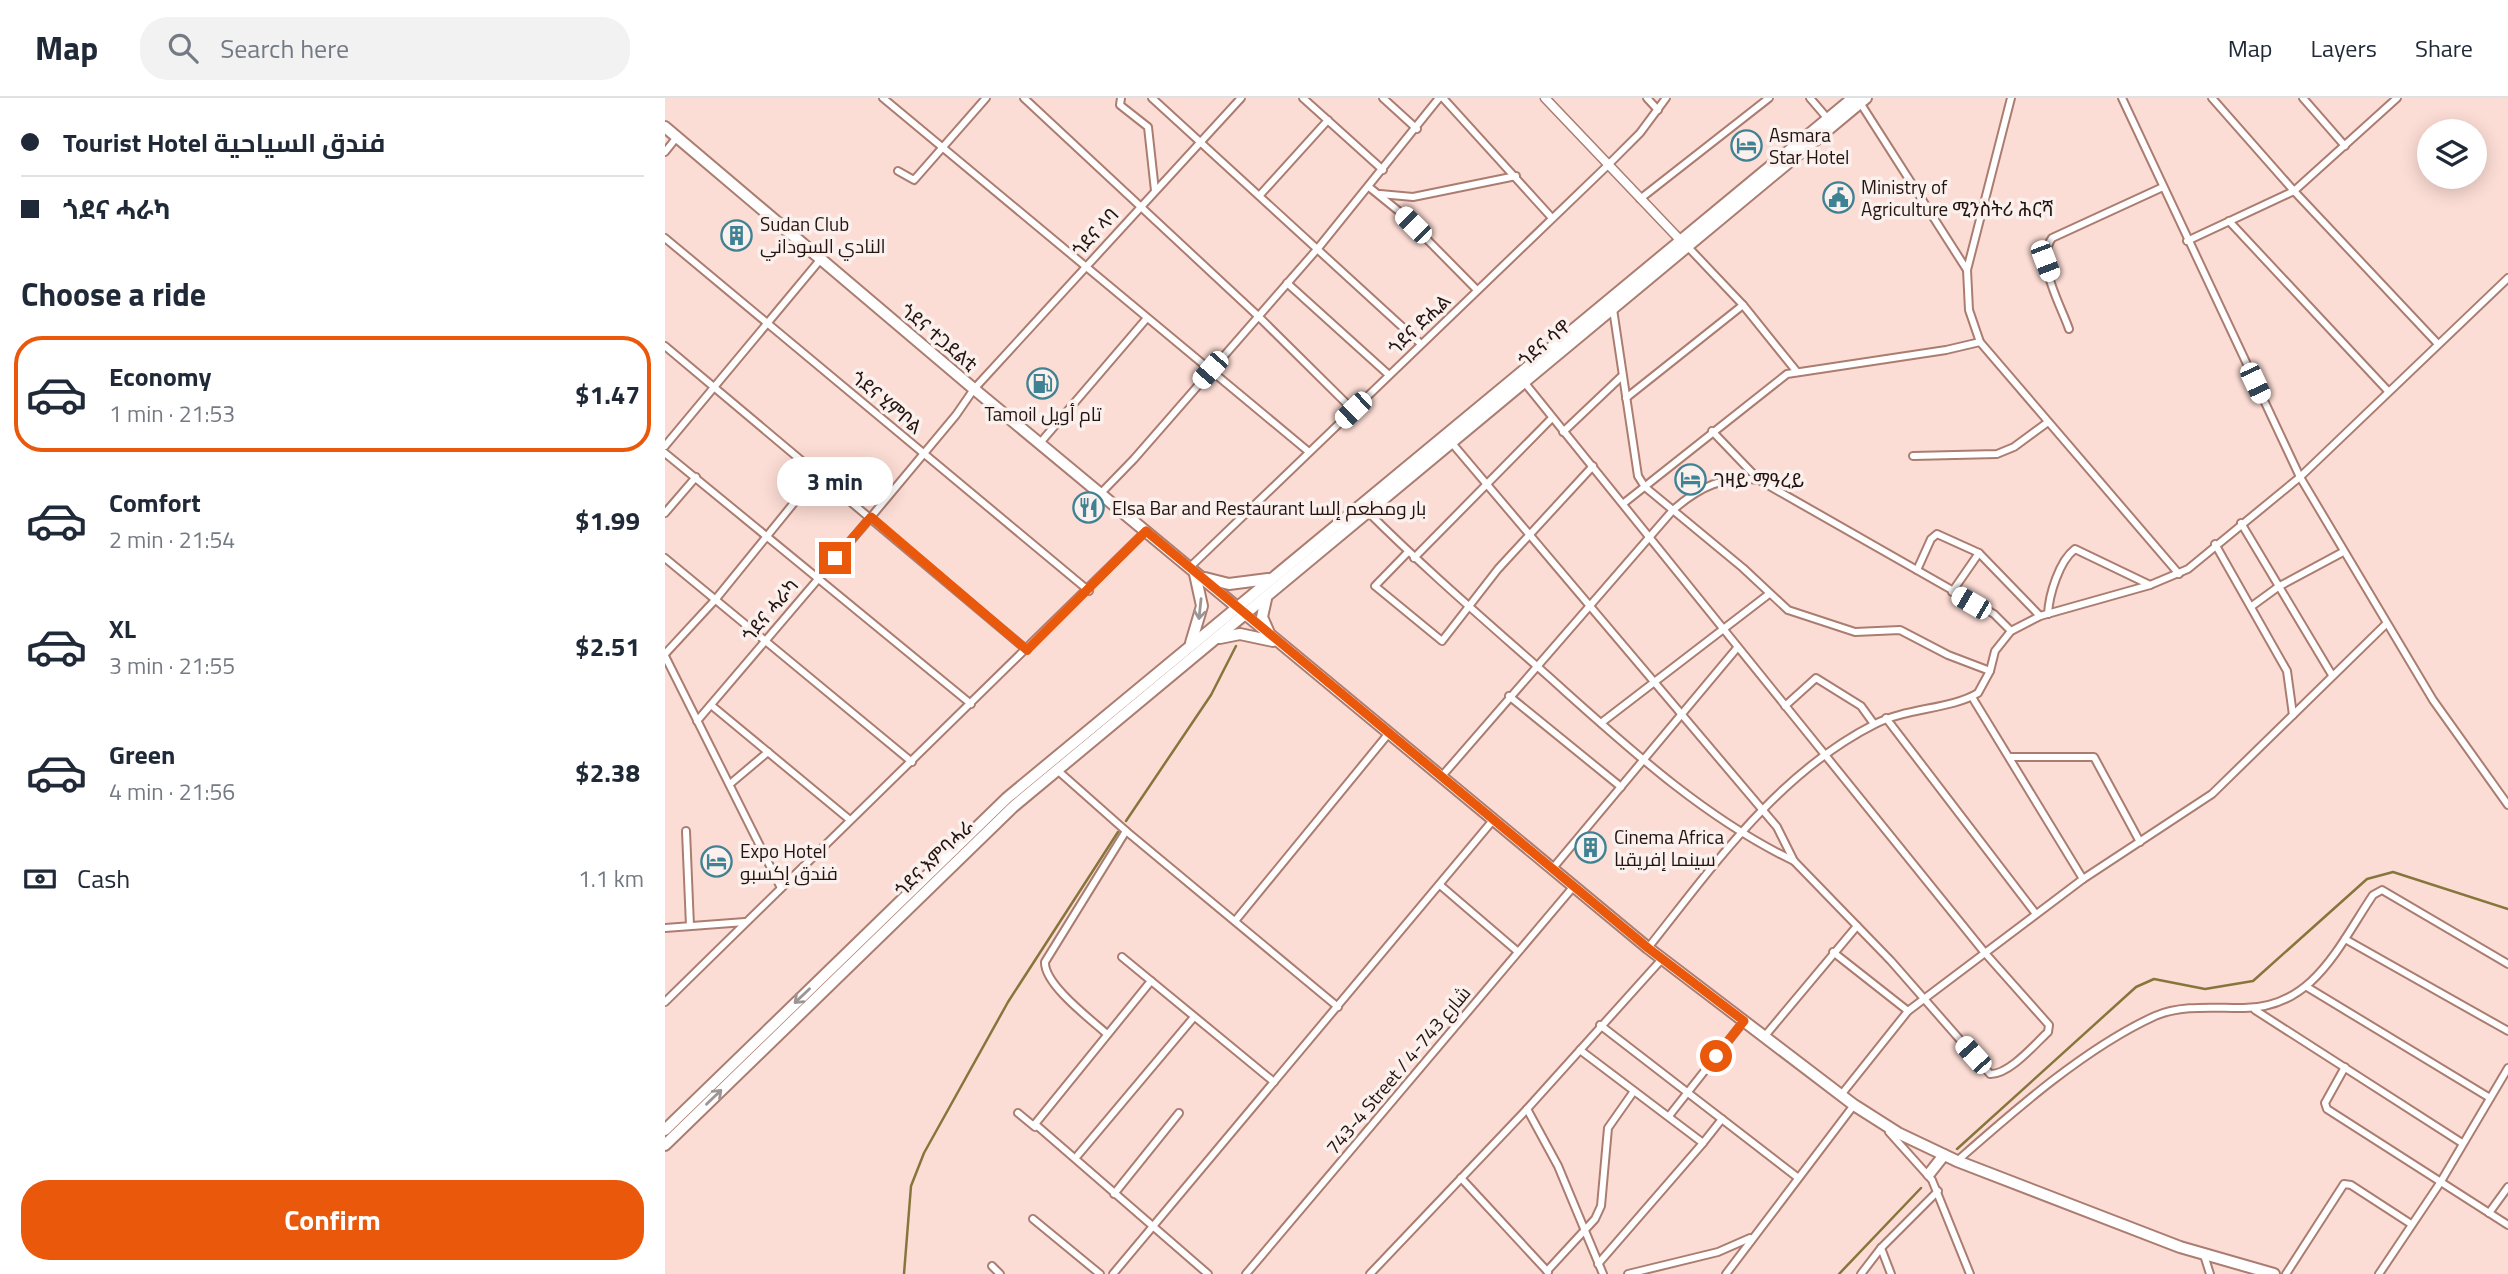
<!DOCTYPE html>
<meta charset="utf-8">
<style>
:root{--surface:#fff;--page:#f2f2f3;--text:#1f2937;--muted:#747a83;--line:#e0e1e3;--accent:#ea580c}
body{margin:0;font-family:"Titillium Web",Cairo,"Noto Sans Ethiopic",sans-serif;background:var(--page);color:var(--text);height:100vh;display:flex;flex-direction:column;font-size:26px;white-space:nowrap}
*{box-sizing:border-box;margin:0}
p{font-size:23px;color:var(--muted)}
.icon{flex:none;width:38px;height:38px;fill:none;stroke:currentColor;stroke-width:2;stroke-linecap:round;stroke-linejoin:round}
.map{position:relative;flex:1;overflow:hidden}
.drawer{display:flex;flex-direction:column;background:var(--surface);width:665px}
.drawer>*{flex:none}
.guide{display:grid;align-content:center;height:154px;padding:0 21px;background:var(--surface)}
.tools{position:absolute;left:1752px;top:21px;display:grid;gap:14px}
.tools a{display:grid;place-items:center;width:70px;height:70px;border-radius:50%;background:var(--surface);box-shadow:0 4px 18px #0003;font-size:35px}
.end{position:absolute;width:32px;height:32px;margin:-16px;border:9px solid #ea580c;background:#fff;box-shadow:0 0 0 4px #fff}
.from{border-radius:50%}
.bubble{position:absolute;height:49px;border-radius:24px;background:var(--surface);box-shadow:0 4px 18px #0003;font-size:23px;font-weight:700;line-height:49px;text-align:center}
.car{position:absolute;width:21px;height:42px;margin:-21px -10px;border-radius:9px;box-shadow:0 0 5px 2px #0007;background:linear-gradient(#fff 24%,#345 0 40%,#fff 0 76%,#345 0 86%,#fff 0)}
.guide b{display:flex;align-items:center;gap:24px;height:66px;font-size:26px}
.guide b+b{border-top:2px solid var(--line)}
.guide i{width:18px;height:18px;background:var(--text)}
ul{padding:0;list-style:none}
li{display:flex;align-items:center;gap:21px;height:116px;margin:0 14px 10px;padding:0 7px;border:4px solid transparent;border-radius:28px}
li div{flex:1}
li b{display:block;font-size:26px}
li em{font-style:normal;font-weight:700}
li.active{border-color:var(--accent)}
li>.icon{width:63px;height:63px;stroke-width:1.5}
h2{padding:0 21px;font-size:32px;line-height:84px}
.pay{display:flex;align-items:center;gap:18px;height:77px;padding:0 21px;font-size:26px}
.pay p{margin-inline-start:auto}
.action{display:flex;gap:14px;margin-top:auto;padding:14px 21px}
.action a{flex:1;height:80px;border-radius:28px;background:var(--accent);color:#fff;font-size:28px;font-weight:700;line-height:80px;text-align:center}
header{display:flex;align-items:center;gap:42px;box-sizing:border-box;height:98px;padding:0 35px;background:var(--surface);border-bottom:2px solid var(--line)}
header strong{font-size:33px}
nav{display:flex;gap:38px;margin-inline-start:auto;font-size:24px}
.search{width:490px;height:63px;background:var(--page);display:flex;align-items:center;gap:18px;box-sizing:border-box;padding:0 24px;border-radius:28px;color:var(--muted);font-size:26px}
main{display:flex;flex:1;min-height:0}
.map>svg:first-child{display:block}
</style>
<header>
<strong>Map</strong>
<div class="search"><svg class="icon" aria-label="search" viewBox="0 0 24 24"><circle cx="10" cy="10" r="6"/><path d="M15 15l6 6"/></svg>Search here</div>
<nav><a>Map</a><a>Layers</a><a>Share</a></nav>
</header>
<main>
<section class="drawer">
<div class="guide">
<b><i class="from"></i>Tourist Hotel فندق السياحية</b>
<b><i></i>ጎደና ሓራካ</b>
</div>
<h2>Choose a ride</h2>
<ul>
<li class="active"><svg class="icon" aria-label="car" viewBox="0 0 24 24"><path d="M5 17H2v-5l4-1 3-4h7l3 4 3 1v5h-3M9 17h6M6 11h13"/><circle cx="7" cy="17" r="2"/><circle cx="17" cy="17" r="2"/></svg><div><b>Economy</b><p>1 min · 21:53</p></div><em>$1.47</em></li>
<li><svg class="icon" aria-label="car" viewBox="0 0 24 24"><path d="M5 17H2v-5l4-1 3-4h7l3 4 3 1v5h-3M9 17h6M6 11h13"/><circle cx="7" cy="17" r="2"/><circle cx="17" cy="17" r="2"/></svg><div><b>Comfort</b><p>2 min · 21:54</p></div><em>$1.99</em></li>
<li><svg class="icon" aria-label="car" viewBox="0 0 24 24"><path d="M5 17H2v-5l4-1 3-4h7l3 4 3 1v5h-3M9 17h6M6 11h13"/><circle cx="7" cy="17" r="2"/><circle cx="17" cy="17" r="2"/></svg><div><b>XL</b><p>3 min · 21:55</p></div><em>$2.51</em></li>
<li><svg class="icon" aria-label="car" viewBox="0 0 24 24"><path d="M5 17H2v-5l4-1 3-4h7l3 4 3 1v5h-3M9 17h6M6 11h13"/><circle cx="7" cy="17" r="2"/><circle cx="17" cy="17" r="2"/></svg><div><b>Green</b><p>4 min · 21:56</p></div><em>$2.38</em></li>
</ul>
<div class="pay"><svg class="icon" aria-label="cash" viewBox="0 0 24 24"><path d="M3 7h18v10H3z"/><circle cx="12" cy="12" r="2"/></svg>Cash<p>1.1 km</p></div>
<div class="action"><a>Confirm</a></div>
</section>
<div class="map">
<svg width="1843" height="1176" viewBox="0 0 1843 1176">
<rect width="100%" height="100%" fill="#fcddd5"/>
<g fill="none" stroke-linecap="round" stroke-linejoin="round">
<g stroke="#87763c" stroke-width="2.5">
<polyline points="461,723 546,597 571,548"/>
<polyline points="1292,1051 1471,889 1489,881 1540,891 1588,883 1702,781 1728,774 1843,811"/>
<polyline points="239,1176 246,1088 259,1055 343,904 453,734"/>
<polyline points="1174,1176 1256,1090"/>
</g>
<defs>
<g id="minor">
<polyline points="218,0 644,354"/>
<polyline points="359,0 592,217 688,312"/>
<polyline points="456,0 455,7 483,29 490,93"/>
<polyline points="487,0 756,246"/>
<polyline points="638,0 718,72"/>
<polyline points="718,0 752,31"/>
<polyline points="778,0 887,120"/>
<polyline points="982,0 993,12"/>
<polyline points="1145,0 1163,21"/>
<polyline points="1457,0 1635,379 1768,602 1843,707"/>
<polyline points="1547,0 1629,93 1773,246"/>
<polyline points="1638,0 1680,48"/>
<polyline points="1194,3 1302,172"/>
<polyline points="0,54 12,39"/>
<polyline points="233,73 249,82 321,0"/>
<polyline points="704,89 736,115 812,192"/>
<polyline points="715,96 748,99 851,78"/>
<polyline points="595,97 663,22"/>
<polyline points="975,101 1104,0"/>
<polyline points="1564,123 1723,293"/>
<polyline points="0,140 424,493"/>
<polyline points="1522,143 1629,93 1732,0"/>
<polyline points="1023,149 1078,207 1132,274"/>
<polyline points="622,185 724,277"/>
<polyline points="948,211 973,378 980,389 1078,470 1123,512 1190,534 1235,532 1283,557 1325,573"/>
<path d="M1404,231C1395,205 1370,164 1387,140L1498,89"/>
<polyline points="1315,244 1304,212 1302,172 1346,0"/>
<polyline points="0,248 362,552"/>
<polyline points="961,300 1078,207"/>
<polyline points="1047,333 1094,382 1329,516 1346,533"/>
<polyline points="898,334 957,278"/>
<path d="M786,344L1112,729L1129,763L1226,863L1325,976C1344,977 1370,946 1383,934L1384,927L1320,855L859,284"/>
<polyline points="375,345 482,220"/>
<polyline points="0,348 155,162"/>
<polyline points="0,355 306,606"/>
<polyline points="1248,358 1332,356 1349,349 1383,324"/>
<polyline points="436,395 469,361 654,149 774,0"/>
<polyline points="959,405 1122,276 1281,252 1315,244 1514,476"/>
<path d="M702,413C760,471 822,524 883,578C959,646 1037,719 1129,763"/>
<polyline points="0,415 31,379"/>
<polyline points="1576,425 1667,577"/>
<polyline points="1550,446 1622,573 1628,617"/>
<polyline points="743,454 710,488 777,543 833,471 928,368"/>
<polyline points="0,460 247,664"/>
<polyline points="749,460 887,320"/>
<polyline points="524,470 943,67 975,35 1001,0"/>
<polyline points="1252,472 1266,441 1272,436 1314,455 1375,518"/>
<polyline points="1287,494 1314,455"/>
<polyline points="1587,508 1613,489 1678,454"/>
<path d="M1383,516C1384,497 1394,463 1410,451L1485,487"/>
<polyline points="0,556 50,502 154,374"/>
<polyline points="0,558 116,790"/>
<polyline points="844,598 956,689"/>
<polyline points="1307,599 1418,781"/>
<polyline points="46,607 185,722"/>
<polyline points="1120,608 1151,580 1196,608 1209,626"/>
<polyline points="1221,620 1371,816"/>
<polyline points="32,623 206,419 291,317 309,291 576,0"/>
<polyline points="936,625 1104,496"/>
<polyline points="1346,659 1429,659 1475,744"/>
<polyline points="391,671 461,733 673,909"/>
<path d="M777,678L1008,412C1034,389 1059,377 1094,382"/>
<polyline points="65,686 103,654"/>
<polyline points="21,733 25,828"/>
<polyline points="888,770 1072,550"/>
<polyline points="775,787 852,853"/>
<polyline points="570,823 724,635"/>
<polyline points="0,830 80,824"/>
<polyline points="1680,841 1843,933"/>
<path d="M983,850C1049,767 1113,675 1210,626C1241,610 1287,611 1313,595L1325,573L1330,553L1346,533L1375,518L1485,487L1523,471L1635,379L1843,180"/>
<polyline points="1168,854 1243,913"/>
<polyline points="457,859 609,984"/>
<polyline points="486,883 370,1026 543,1176"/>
<polyline points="1642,889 1825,1000"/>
<polyline points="0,904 481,433"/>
<polyline points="1590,912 1797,1045"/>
<polyline points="935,927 1132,1079"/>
<path d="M441,935C425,921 379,886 380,864L461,733"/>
<polyline points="1099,939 1192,828"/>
<polyline points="915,952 1038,1045 1057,1021"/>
<polyline points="1680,969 1660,1005 1662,1011 1843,1127"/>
<polyline points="1176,997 1243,913 1418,781 1547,696 1721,526"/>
<polyline points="862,1011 893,1068 938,1176"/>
<polyline points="353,1015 370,1029"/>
<polyline points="1004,1018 1079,923"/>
<polyline points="1224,1034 1267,1082 1305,1176"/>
<polyline points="413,1057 529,919"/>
<path d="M1292,1063C1350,1012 1420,950 1490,918C1516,907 1547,910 1574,910C1647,913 1673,849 1708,797L1717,792L1843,866"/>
<polyline points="796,1080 883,1174"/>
<polyline points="449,1096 514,1015"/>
<polyline points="1824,1115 1843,1089"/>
<polyline points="368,1121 435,1176"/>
<polyline points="1216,1150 1226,1176"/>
<polyline points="1539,1157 1545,1176"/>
<polyline points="933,1166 1038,1045"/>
<polyline points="327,1168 335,1176"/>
<polyline points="882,1173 930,1121 936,1108 943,1030 969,993"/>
<polyline points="448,1176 829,721"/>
<polyline points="581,1176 909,788"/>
<polyline points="705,1176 862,1011 997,861"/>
<polyline points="963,1176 1053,1154 1085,1140"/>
<polyline points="1061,1176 1189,1007"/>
<polyline points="1196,1176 1216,1150 1273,1093"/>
<polyline points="1621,1176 1679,1086 1686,1087 1746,1126"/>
<polyline points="1714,1176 1775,1085 1843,970"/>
</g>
<polyline id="tertiary" points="880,0 1018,145"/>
<g id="primary">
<polyline points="0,29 309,291 983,850 1189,1007 1233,1035 1292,1063 1515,1149 1609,1176"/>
<polyline points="540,480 564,486 603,481"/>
<polyline points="601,501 597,519 604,535"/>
<polyline points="555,540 575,536 608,543"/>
<polyline points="526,545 537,508 530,476"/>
<polyline points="0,1032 342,700 1188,0"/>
<polyline points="0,1047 349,708 1201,0"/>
<polyline points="1264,1076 1279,1057"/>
</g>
</defs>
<use href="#minor" stroke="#ab7d71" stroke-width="10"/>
<use href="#tertiary" stroke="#ab7d71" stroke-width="11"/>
<use href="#primary" stroke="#ab7d71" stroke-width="14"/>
<use href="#minor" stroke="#fff" stroke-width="6"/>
<use href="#tertiary" stroke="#fff" stroke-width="8"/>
<use href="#primary" stroke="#fff" stroke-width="10"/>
</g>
<defs><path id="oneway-shaft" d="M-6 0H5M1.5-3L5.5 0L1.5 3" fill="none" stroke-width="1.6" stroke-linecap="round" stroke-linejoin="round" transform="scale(1.75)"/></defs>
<g stroke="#9c9593">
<use href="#oneway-shaft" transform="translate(535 511) rotate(96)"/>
<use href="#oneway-shaft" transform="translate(137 898) rotate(136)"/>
<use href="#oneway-shaft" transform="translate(49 999) rotate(-44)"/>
</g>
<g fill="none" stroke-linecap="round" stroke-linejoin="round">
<polyline stroke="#ea580c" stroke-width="9" points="170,460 206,419 362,552 481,433 983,850 1079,923 1051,958"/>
</g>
<defs>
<symbol id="hotel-ring" viewBox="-11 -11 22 22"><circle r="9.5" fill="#faf0ed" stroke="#3f8293" stroke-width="1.5"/><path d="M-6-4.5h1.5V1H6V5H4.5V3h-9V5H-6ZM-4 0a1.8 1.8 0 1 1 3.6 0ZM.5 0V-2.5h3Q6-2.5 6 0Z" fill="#3f8293"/></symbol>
<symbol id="civic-ring" viewBox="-11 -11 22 22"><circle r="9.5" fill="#faf0ed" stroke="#3f8293" stroke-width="1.5"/><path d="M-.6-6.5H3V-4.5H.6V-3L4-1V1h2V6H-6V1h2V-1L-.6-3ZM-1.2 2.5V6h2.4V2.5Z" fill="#3f8293"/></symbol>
<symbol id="building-ring" viewBox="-11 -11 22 22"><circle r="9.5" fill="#faf0ed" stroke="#3f8293" stroke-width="1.5"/><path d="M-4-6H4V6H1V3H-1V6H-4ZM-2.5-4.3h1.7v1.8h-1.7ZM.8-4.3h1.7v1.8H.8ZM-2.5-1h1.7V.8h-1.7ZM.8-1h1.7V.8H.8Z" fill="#3f8293"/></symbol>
<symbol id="fuel-ring" viewBox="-11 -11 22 22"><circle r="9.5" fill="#faf0ed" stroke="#3f8293" stroke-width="1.5"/><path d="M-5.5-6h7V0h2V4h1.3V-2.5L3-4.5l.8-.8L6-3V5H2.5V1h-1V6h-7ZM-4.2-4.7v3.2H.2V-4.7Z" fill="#3f8293"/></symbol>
<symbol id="restaurant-ring" viewBox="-11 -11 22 22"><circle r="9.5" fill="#faf0ed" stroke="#3f8293" stroke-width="1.5"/><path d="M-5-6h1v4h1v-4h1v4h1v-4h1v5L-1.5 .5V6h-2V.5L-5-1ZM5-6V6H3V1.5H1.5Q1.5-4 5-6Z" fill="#3f8293"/></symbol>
</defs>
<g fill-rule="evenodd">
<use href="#hotel-ring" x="1064" y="30" width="35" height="35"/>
<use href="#civic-ring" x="1156" y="82" width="35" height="35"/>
<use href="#building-ring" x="54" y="120" width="35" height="35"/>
<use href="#fuel-ring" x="360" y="268" width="35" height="35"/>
<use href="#hotel-ring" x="1008" y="364" width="35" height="35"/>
<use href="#restaurant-ring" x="406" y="392" width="35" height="35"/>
<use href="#building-ring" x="908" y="732" width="35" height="35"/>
<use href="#hotel-ring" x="34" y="746" width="35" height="35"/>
</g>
<g text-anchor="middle" stroke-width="7" stroke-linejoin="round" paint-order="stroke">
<g font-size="19" fill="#24130e" stroke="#faf0ed" text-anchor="start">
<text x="1104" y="44">Asmara<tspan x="1104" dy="22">Star Hotel</tspan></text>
<text x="1196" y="96">Ministry of<tspan x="1196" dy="22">Agriculture ሚንስትሪ ሕርሻ</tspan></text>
<text x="95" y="133">Sudan Club<tspan x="95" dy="22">النادي السوداني</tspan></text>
<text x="378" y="323" text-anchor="middle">Tamoil تام أويل</text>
<text x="1049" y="389">ገዛይ ማዓረይ</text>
<text x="447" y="417">Elsa Bar and Restaurant بار ومطعم إلسا</text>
<text x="949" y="746">Cinema Africa<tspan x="949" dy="22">سينما إفريقيا</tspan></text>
<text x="75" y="760">Expo Hotel<tspan x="75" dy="22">فندق إكسبو</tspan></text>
</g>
<g font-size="19" fill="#24130e" stroke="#faf0ed">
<text transform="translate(430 134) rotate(-47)" y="7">ጎደና ላባ</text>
<text transform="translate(754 226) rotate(-44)" y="7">ጎደና ድሒል</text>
<text transform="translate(274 239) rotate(40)" y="7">ጎደና ተጋደልቲ</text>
<text transform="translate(879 245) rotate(-40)" y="7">ጎደና ሳዋ</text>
<text transform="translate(222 304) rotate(40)" y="7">ጎደና ሂምቦል</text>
<text transform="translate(105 512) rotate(-50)" y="7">ጎደና ሓራካ</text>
<text transform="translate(269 760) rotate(-44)" y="7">ጎደና እምባሓራ</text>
<text transform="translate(733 972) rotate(-50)" y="7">743-4 Street / شارع 743-4</text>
</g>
</g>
</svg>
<div class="tools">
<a><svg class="icon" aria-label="layers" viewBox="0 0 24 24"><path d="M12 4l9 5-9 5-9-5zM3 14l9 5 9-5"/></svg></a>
</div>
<i class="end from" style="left:1051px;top:958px"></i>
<i class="end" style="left:170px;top:460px"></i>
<div class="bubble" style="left:112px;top:359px;width:116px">3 min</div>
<i class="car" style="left:748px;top:127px;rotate:315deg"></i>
<i class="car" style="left:1380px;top:163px;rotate:159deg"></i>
<i class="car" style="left:545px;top:272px;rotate:221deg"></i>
<i class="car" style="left:1590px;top:285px;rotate:155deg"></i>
<i class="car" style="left:688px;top:312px;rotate:226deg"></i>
<i class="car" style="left:1306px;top:505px;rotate:300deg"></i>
<i class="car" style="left:1308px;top:957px;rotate:318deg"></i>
</div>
</main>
